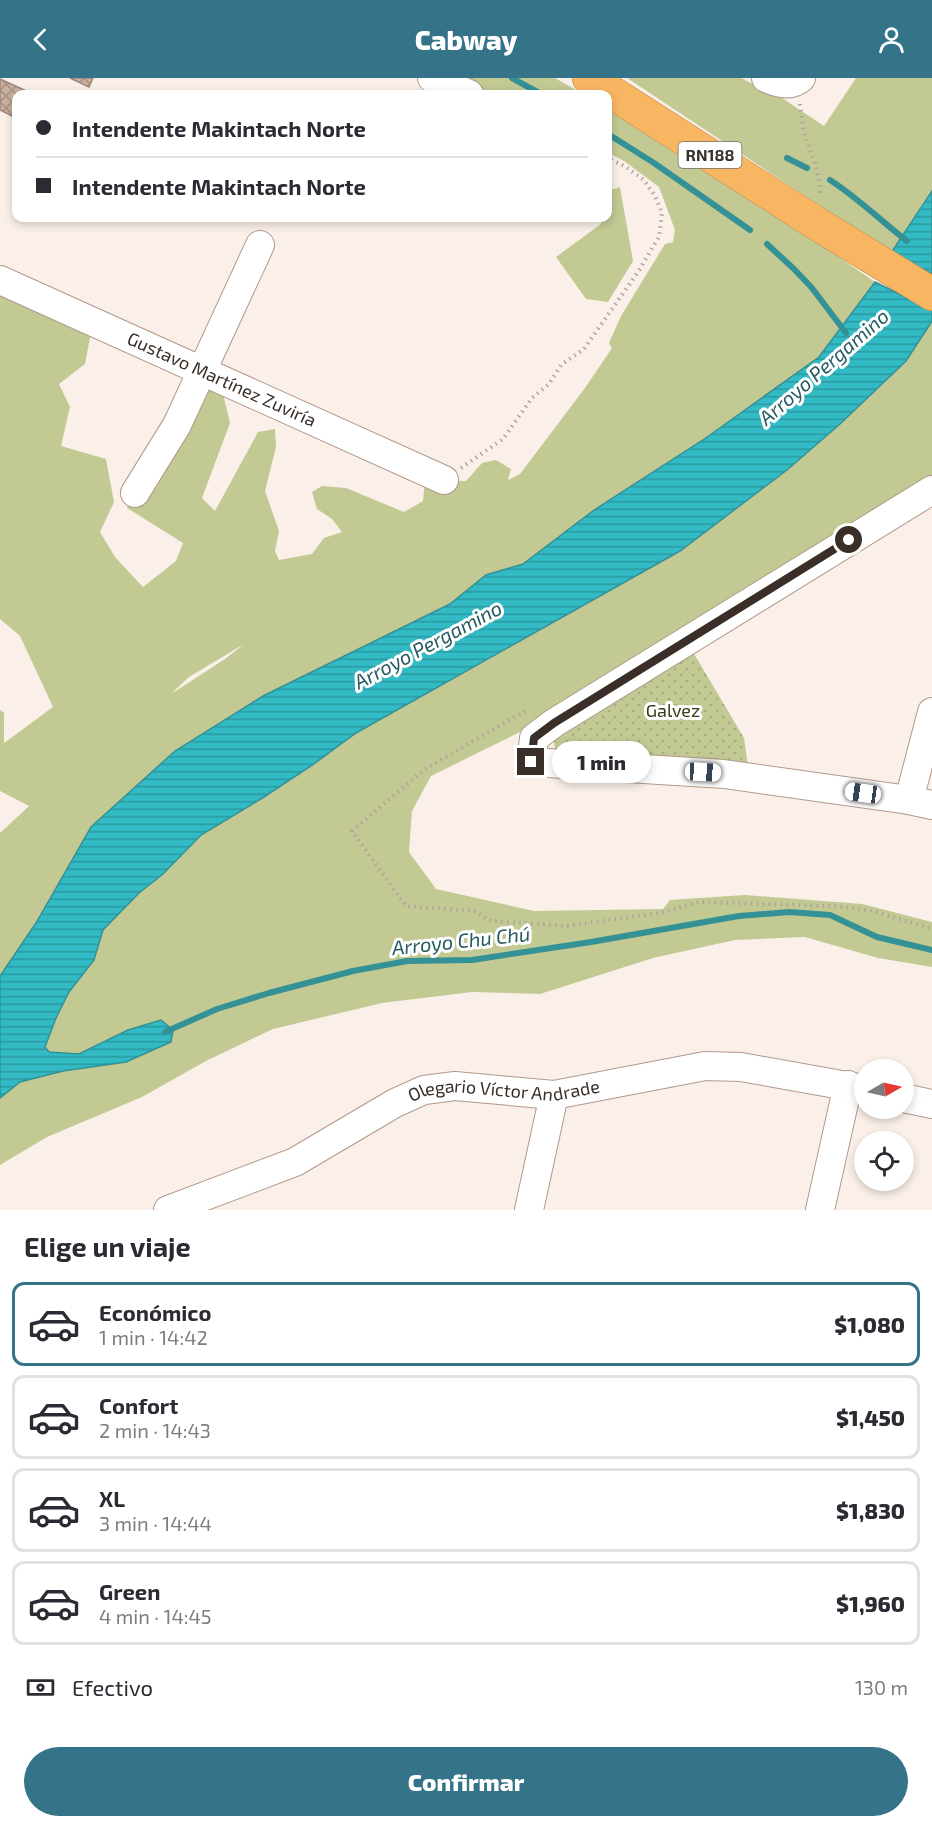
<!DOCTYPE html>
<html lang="es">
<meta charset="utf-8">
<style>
:root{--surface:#fff;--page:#f2f2f3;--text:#2b2b33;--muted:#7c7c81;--line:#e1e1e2;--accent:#357389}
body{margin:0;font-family:"Exo 2",sans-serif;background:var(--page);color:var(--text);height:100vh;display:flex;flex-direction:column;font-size:22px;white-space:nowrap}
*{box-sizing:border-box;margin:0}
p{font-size:20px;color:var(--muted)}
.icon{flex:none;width:33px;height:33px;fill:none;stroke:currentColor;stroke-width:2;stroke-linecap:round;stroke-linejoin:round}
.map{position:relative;height:1132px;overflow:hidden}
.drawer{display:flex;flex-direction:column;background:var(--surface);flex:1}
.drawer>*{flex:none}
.guide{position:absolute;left:12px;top:12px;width:600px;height:132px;border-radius:12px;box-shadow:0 3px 9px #0003;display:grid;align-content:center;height:132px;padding:0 24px;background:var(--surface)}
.needle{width:39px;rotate:81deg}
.controls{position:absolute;left:854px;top:981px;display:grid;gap:12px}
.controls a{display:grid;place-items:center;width:60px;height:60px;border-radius:50%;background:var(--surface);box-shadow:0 3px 9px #0003;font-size:30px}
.end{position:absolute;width:27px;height:27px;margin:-14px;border:8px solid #392e28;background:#fff;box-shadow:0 0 0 3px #fff}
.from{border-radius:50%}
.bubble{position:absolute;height:42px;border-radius:21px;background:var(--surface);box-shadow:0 3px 9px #0003;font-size:20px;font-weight:800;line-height:42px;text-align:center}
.car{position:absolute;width:18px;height:36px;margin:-18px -9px;border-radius:8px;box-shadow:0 0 4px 2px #0007;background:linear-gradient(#fff 24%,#345 0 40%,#fff 0 76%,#345 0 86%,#fff 0)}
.guide b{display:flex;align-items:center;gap:21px;height:57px;font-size:22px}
.guide b+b{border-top:2px solid var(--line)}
.guide i{width:15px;height:15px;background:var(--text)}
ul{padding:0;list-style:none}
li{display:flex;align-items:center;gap:18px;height:84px;margin:0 12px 9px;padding:0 12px;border:3px solid var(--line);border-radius:12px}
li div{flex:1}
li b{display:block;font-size:22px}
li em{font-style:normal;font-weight:800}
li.current{border-color:var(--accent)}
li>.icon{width:54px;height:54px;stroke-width:1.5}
h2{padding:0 24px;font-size:27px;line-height:72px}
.pay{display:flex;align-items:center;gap:15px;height:66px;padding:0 24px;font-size:22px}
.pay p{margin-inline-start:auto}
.primary-button{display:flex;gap:12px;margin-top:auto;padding:12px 24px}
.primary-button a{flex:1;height:69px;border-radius:36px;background:var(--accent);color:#fff;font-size:24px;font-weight:800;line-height:69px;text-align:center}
header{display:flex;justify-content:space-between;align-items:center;height:78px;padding:0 24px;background:var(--accent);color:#fff;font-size:27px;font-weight:800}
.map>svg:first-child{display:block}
</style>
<header><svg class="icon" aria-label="back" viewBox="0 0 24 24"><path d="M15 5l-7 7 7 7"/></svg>Cabway<svg class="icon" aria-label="person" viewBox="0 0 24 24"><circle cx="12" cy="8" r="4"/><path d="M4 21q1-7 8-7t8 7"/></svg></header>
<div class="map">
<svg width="932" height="1132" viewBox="0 0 932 1132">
<defs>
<pattern id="park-dots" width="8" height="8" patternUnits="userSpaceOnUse" patternTransform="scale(1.5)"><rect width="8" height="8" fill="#c2c993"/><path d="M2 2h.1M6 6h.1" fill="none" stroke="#a7ad7f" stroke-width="1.8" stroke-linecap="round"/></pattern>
<pattern id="water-rules" width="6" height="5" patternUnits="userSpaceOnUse" patternTransform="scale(1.5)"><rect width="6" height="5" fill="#32bbc5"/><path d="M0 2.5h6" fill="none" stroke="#2b98a0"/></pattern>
<pattern id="building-cross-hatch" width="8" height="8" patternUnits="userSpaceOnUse" patternTransform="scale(1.5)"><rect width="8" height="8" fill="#cab0a0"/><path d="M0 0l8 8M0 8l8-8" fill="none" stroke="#a59082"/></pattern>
</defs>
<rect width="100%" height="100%" fill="#fbf0e9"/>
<g fill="#c2c993" fill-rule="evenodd">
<polygon points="456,0 555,0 583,16 492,16"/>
<polygon points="627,0 741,0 782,20 824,48 856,0 932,0 932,113 891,175"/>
<path d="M608,31L726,101L875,204L819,279L703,362L594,432L523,486L486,497L450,526L361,569L36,845L0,898V755L29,728L0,713V632L4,635V665L53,629L20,558L0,541V209L92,249L85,286L59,306L70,329L61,368L106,381L114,424L100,454L115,479L143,509L176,483L183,465L127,430L136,398L204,309L223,316L230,345L202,420L215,433L258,354L275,351L276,369L265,413L279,453L275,473L279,482L312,476L324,460L342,454L332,441L317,431L312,414L322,408L346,410L404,434L423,423L425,402L466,403L482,385L496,382L511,391L508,402L520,396L585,310L612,270L609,265L621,238L665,166L673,164L675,152L659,109L624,83L608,75ZM244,566L225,581L171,616L189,599Z"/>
<polygon points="620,109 633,183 608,224 586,221 556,179 601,146 602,140 608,140 608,113"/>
<polygon points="932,243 932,407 913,414 518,655 431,698 412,733 409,774 436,811 534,833 663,831 670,822 745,817 862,826 932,844 932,889 878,880 805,859 735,862 653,880 540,916 472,914 382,925 273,951 206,983 142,1019 47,1059 0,1087 0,1020 20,1004 63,993 128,952 79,977 48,974 45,969 56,940 69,914 94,882 103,853 139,815 163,796 201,757 264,719 311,688 356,655 680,473 787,392 840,345 906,283"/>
</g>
<polygon fill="url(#park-dots)" points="687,564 744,660 748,688 556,675 553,660"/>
<g fill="url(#water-rules)" stroke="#349196" stroke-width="1.5">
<polygon points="932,113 932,196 891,175"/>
<polygon points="875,204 932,232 932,243 906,283 840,346 787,392 680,473 356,655 311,688 264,719 201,757 163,796 139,815 103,852 94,882 69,914 56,940 45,969 49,974 79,976 128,952 161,942 173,952 171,964 126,984 63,993 20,1004 0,1020 0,898 36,845 91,749 175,673 263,618 450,526 486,497 523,486 594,432 703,362 819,279"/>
</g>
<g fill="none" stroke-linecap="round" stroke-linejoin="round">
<g stroke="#349196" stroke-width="6">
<polyline points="512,0 541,16"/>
<polyline points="608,56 654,85 750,152"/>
<polyline points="787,80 807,90"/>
<path d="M830,102C858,120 881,143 907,163"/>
<polyline points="767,166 794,191 812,210 846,255"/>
<polyline points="165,954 217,931 269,915 353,893 407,883 472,882 591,864 739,838 789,834 830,837 877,859 932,872"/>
</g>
</g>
<g fill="url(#building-cross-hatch)" stroke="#9f8677" stroke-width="1.5">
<polygon points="70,0 93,0 89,9"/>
<polygon points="0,1 33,16 16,16 16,40 0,32"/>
</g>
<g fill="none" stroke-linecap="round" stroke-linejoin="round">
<defs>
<g id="minor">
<polyline points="432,0 469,16"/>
<path d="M766,0C777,5 791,9 801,0"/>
<path id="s1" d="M0,202L444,402"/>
<polyline points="932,412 554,645 534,660 531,684 724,696 909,722 932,727"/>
<polyline points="135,415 177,347 260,167"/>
<polyline points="909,722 932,634"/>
<polyline points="903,1020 932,1026"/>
<path id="s2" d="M168,1132L295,1084L395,1025L424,1012L455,1008L554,1017L705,988L741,989L864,1011"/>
<polyline points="529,1132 554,1017"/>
<polyline points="820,1132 848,1007"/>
</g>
<polyline id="highway" points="589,0 819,147 932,216"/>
</defs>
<use href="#minor" stroke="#b2998a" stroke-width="30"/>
<use href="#highway" stroke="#b5864e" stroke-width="34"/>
<g stroke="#afa49e" stroke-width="4" stroke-dasharray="1.5 4.5" stroke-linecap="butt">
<path d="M800,26C801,34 802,42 803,50C809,73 821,92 820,117"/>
<polyline points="461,390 503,361 532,320 549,306 561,287 584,271 638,194 659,159 662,135 655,118 644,102 626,89 608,80"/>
<polyline points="525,633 425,691 352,753 406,828 474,833 491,843 566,848 660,835 699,824 834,828 873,833 932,851"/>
</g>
<use href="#minor" stroke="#fff" stroke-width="28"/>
<use href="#highway" stroke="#f8b562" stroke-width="33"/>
</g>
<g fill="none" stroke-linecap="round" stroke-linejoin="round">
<polyline stroke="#392e28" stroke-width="8" points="531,684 534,660 554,645 849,462"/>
</g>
<g text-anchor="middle" stroke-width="6" stroke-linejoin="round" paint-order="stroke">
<rect fill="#fff" stroke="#746d68" stroke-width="1.5" x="678.5" y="64" width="63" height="26" rx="4.5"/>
<g font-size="16" font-weight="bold" fill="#392e28">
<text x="710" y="83">RN188</text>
</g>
<g font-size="18" fill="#392e28" stroke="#fff">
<text dy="6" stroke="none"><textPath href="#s1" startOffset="243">Gustavo Martínez Zuviría</textPath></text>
<text dy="6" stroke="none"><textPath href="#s2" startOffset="364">Olegario Víctor Andrade</textPath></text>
</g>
<g font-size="18" fill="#373b16" stroke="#fff">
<text x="673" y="639">Galvez</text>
</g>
<g font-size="20" font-style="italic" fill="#255b60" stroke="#fff">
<text transform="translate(824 289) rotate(-41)" y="7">Arroyo Pergamino</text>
<text transform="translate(428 567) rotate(-28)" y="7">Arroyo Pergamino</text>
<text transform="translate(461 863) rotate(-6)" y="7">Arroyo Chu Chú</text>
</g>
</g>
</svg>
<div class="controls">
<a><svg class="needle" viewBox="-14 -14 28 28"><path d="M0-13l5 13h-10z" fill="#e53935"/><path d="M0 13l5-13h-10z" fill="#7c7c81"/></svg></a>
<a><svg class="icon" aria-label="locate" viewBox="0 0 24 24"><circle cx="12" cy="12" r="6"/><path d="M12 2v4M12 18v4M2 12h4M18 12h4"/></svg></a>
</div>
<i class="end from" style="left:849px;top:462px"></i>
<i class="end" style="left:531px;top:684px"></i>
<div class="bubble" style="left:552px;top:663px;width:99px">1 min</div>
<i class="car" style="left:703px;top:694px;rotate:93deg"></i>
<i class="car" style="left:863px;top:715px;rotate:278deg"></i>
<div class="guide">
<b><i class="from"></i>Intendente Makintach Norte</b>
<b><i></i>Intendente Makintach Norte</b>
</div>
</div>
<section class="drawer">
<h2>Elige un viaje</h2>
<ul>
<li class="current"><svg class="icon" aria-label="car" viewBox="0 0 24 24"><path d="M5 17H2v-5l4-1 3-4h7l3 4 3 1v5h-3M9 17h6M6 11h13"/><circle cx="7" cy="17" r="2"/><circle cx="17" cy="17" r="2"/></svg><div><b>Económico</b><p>1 min · 14:42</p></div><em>$1,080</em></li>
<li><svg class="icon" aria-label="car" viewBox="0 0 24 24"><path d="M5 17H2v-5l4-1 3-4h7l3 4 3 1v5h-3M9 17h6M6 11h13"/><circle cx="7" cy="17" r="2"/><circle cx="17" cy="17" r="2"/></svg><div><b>Confort</b><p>2 min · 14:43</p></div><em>$1,450</em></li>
<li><svg class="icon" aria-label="car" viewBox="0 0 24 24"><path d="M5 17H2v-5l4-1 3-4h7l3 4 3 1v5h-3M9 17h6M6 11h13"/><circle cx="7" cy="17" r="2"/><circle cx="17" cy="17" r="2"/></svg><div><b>XL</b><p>3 min · 14:44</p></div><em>$1,830</em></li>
<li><svg class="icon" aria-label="car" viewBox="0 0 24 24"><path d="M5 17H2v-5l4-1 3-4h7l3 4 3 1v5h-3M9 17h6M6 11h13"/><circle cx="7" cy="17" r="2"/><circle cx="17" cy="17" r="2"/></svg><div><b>Green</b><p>4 min · 14:45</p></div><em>$1,960</em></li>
</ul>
<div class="pay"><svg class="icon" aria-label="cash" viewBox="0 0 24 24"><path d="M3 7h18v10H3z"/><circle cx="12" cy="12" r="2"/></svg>Efectivo<p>130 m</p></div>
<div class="primary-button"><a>Confirmar</a></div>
</section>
